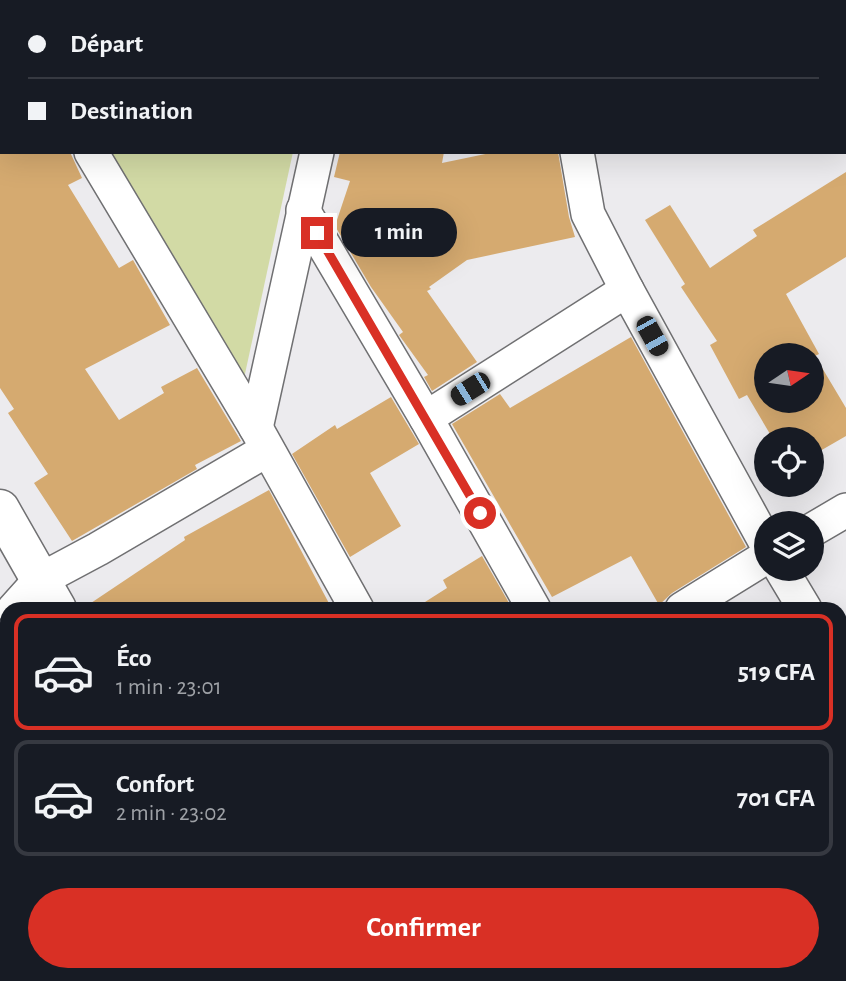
<!DOCTYPE html>
<html lang="fr">
<meta charset="utf-8">
<style>
:root{--surface:#171b24;--page:#20242c;--text:#f1f3f6;--muted:#9ea1a6;--line:#363941;--accent:#d93025}
body{margin:0;font-family:"Alegreya Sans",sans-serif;background:var(--page);color:var(--text);height:100vh;display:flex;flex-direction:column;font-size:26px;white-space:nowrap}
*{box-sizing:border-box;margin:0}
p{font-size:23px;color:var(--muted)}
.icon{flex:none;width:38px;height:38px;fill:none;stroke:currentColor;stroke-width:2;stroke-linecap:round;stroke-linejoin:round}
.map{position:relative;flex:1;overflow:hidden}
.sheet{position:absolute;left:0px;top:602px;width:847px;height:380px;display:flex;flex-direction:column;background:var(--surface);border-radius:21px 21px 0 0;box-shadow:0 7px 28px #0002}
.sheet>*{flex:none}
.banner{position:absolute;left:0px;top:0px;width:847px;height:154px;box-shadow:0 7px 28px #0002;display:grid;align-content:center;height:154px;padding:0 28px;background:var(--surface)}
.needle{width:46px;rotate:77deg}
.controls{position:absolute;left:754px;top:343px;display:grid;gap:14px}
.controls a{display:grid;place-items:center;width:70px;height:70px;border-radius:50%;background:var(--surface);box-shadow:0 7px 28px #0002;font-size:35px}
.end{position:absolute;width:32px;height:32px;margin:-16px;border:9px solid #d93025;background:#fff;box-shadow:0 0 0 4px #fff}
.from{border-radius:50%}
.bubble{position:absolute;height:49px;border-radius:24px;background:var(--surface);box-shadow:0 7px 28px #0002;font-size:23px;font-weight:700;line-height:49px;text-align:center}
.car{position:absolute;width:21px;height:42px;margin:-21px -10px;border-radius:9px;box-shadow:0 0 5px 2px #0007;background:linear-gradient(#222 24%,#8ab4d8 0 40%,#222 0 76%,#8ab4d8 0 86%,#222 0)}
.banner b{display:flex;align-items:center;gap:24px;height:66px;font-size:26px}
.banner b+b{border-top:2px solid var(--line)}
.banner i{width:18px;height:18px;background:var(--text)}
ul{padding:12px 0 0;list-style:none}
li{display:flex;align-items:center;gap:21px;height:116px;margin:0 14px 10px;padding:0 14px;border:4px solid var(--line);border-radius:14px}
li div{flex:1}
li b{display:block;font-size:26px}
li em{font-style:normal;font-weight:700}
li.current{border-color:var(--accent)}
li>.icon{width:63px;height:63px;stroke-width:1.5}
.cta{display:flex;gap:14px;margin-top:auto;padding:14px 28px}
.cta a{flex:1;height:80px;border-radius:42px;background:var(--accent);color:#fff;font-size:28px;font-weight:700;line-height:80px;text-align:center}
.map>svg:first-child{display:block}
</style>
<div class="map">
<svg width="846" height="981" viewBox="0 0 846 981">
<rect width="100%" height="100%" fill="#ecebee"/>
<polygon fill="#e1e0ea" points="846,850 846,981 623,981 633,975 840,975 840,854"/>
<polygon fill="#d2daa5" points="110,152 293,152 243,383"/>
<g fill="#d5aa70" fill-rule="evenodd">
<polygon points="0,152 70,152 82,178 68,185 119,268 133,260 170,325 85,369 119,420 164,393 161,387 197,368 241,441 195,465 197,469 72,541 34,483 48,474 8,413 14,409 0,388"/>
<polygon points="340,152 444,152 442,163 495,152 558,152 569,217 575,237 467,260 429,287 431,289 427,291 477,362 432,391 424,377 428,375 399,335 403,332 371,287 335,226 350,181 334,177"/>
<path d="M846,172V257L786,294L819,354L815,356L846,408V436L820,451L813,439H773L747,395L739,399L710,345L717,341L681,287L685,284L645,220L670,205L710,268L757,236L753,230ZM766,355H812V401H766Z"/>
<polygon points="631,337 746,547 672,593 659,605 631,556 552,597 452,424 500,394 510,408"/>
<polygon points="391,397 419,444 370,473 401,526 350,557 292,454 335,425 337,429"/>
<polygon points="269,490 332,609 82,609 185,540 184,537"/>
<polygon points="482,556 509,603 499,609 414,609 447,588 443,580"/>
</g>
<g fill="none" stroke-linecap="round" stroke-linejoin="round">
<defs>
<g id="street">
<polyline points="38,0 45,2"/>
<polyline points="714,0 723,2"/>
<polyline points="353,2 354,0"/>
<polyline points="603,2 604,0"/>
<polyline points="845,27 846,28"/>
<polyline points="91,152 256,428 357,609"/>
<polyline points="577,152 588,214 627,290 766,543"/>
<polyline points="303,210 426,418 534,609"/>
<polyline points="426,418 627,290"/>
<polyline points="256,428 317,152"/>
<polyline points="812,530 846,510"/>
<polyline points="781,569 805,609"/>
<polyline points="14,609 40,580 98,549 267,450"/>
<polyline points="682,609 766,557"/>
<polyline points="840,670 846,680"/>
<polyline points="840,802 846,798"/>
<polyline points="0,898 7,890"/>
<polyline points="176,981 182,975"/>
<polyline points="539,981 549,975"/>
</g>
<g id="secondary">
<polyline points="0,509 57,609"/>
<polyline points="271,975 275,981"/>
</g>
</defs>
<use href="#street" stroke="#707072" stroke-width="36"/>
<use href="#secondary" stroke="#707072" stroke-width="41"/>
<use href="#street" stroke="#fff" stroke-width="33"/>
<use href="#secondary" stroke="#fff" stroke-width="38"/>
</g>
<g fill="none" stroke-linecap="round" stroke-linejoin="round">
<polyline stroke="#d93025" stroke-width="9" points="317,233 480,513"/>
</g>
</svg>
<div class="controls">
<a><svg class="needle" viewBox="-14 -14 28 28"><path d="M0-13l5 13h-10z" fill="#e53935"/><path d="M0 13l5-13h-10z" fill="#9ea1a6"/></svg></a>
<a><svg class="icon" aria-label="locate" viewBox="0 0 24 24"><circle cx="12" cy="12" r="6"/><path d="M12 2v4M12 18v4M2 12h4M18 12h4"/></svg></a>
<a><svg class="icon" aria-label="layers" viewBox="0 0 24 24"><path d="M12 4l9 5-9 5-9-5zM3 14l9 5 9-5"/></svg></a>
</div>
<i class="end from" style="left:480px;top:513px"></i>
<i class="end" style="left:317px;top:233px"></i>
<div class="bubble" style="left:341px;top:208px;width:116px">1 min</div>
<i class="car" style="left:652px;top:336px;rotate:151deg"></i>
<i class="car" style="left:470px;top:389px;rotate:238deg"></i>
<div class="banner">
<b><i class="from"></i>Départ</b>
<b><i></i>Destination</b>
</div>
<section class="sheet">
<ul>
<li class="current"><svg class="icon" aria-label="car" viewBox="0 0 24 24"><path d="M5 17H2v-5l4-1 3-4h7l3 4 3 1v5h-3M9 17h6M6 11h13"/><circle cx="7" cy="17" r="2"/><circle cx="17" cy="17" r="2"/></svg><div><b>Éco</b><p>1 min · 23:01</p></div><em>519 CFA</em></li>
<li><svg class="icon" aria-label="car" viewBox="0 0 24 24"><path d="M5 17H2v-5l4-1 3-4h7l3 4 3 1v5h-3M9 17h6M6 11h13"/><circle cx="7" cy="17" r="2"/><circle cx="17" cy="17" r="2"/></svg><div><b>Confort</b><p>2 min · 23:02</p></div><em>701 CFA</em></li>
</ul>
<div class="cta"><a>Confirmer</a></div>
</section>
</div>
